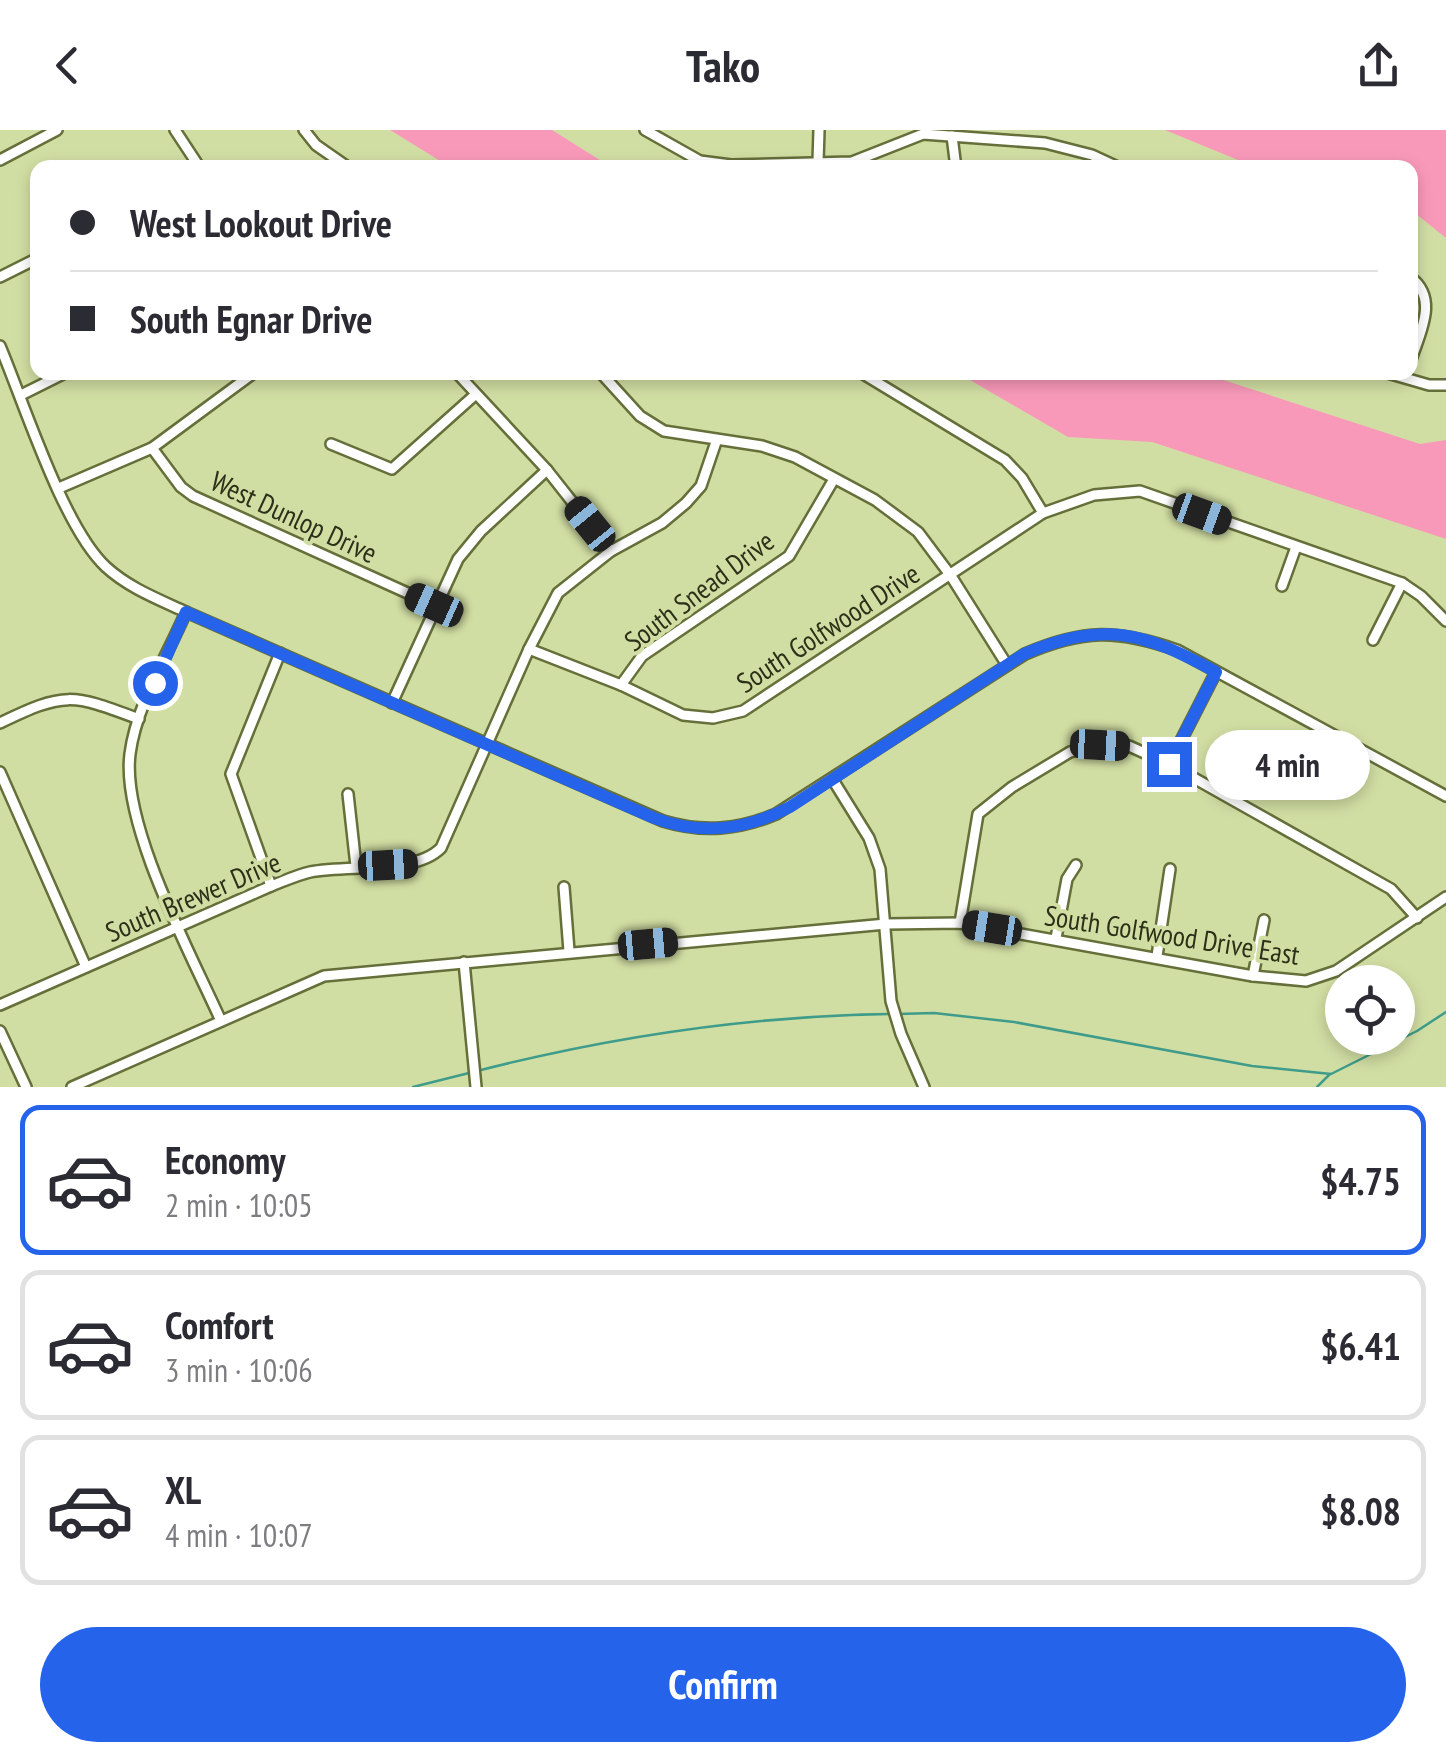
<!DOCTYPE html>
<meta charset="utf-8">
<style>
:root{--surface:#fff;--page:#f2f2f3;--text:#2b2b33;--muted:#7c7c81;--line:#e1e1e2;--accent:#2563eb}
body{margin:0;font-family:"PT Sans Narrow",sans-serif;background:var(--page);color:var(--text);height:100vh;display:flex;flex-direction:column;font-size:38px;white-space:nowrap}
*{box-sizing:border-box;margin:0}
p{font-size:32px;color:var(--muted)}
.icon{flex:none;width:55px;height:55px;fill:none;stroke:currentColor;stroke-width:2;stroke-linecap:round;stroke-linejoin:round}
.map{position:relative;height:957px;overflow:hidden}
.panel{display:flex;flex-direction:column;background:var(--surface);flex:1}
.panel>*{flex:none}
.top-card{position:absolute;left:30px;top:30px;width:1388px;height:220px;border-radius:20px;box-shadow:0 5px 15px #0003;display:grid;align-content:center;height:220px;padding:0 40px;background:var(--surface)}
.buttons{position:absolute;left:1325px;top:835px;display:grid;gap:20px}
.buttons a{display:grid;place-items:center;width:90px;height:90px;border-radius:50%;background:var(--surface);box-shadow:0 5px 15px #0003;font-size:50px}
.end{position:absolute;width:45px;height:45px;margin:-22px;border:12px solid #2563eb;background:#fff;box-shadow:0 0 0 5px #fff}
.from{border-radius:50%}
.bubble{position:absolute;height:70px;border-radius:35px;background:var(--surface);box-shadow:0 5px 15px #0003;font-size:32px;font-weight:800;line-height:70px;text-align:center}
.car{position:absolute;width:30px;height:60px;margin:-30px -15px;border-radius:12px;box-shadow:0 0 8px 2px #0007;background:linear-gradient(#222 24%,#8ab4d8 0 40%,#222 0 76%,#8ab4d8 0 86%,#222 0)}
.top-card b{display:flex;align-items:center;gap:35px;height:95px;font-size:38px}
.top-card b+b{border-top:2px solid var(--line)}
.top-card i{width:25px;height:25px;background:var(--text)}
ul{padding:18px 0 0;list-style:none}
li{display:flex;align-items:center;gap:30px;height:150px;margin:0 20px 15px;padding:0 20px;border:5px solid var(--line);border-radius:20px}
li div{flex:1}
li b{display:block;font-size:38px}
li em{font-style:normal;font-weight:800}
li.active{border-color:var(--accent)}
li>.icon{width:90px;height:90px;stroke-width:1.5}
.primary-button{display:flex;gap:20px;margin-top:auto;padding:20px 40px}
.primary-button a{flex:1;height:115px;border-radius:60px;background:var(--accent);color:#fff;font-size:40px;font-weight:800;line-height:115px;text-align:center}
header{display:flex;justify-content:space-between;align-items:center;height:130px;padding:0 40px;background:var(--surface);font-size:45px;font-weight:800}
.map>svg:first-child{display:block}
</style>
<header><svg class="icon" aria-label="back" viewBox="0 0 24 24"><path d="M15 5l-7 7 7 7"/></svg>Tako<svg class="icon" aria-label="share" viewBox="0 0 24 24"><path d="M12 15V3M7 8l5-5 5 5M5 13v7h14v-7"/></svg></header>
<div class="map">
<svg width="1446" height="957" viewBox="0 0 1446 957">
<rect width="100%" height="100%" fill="#d1dea3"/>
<g fill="#f999ba">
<polygon points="390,0 552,0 611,37 450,37"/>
<polygon points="1165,0 1446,0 1446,108 1410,79 1410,38 1255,37"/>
<polygon points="958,243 1202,243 1420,314 1446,310 1446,409 1152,312 1068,307"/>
</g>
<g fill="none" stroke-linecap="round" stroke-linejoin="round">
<g stroke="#3f9c8a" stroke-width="2.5">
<polyline points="897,884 934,883 1014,892 1252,936 1331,944 1417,901 1446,882"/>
<path d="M477,941C610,907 751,886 889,884"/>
<polyline points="413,957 469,943"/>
<polyline points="1317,957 1330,944"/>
</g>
<defs>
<g id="minor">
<polyline points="175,0 200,38"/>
<polyline points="304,0 316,15 349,38"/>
<polyline points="645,0 700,31 731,35 852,32 923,4 1045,13 1092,25 1120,38"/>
<polyline points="952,6 956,38"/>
<polyline points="0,30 57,0"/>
<polyline points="818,32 819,0"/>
<polyline points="0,147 38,128"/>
<path d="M1410,147C1440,169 1419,204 1410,233"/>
<path d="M0,216C24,273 63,397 106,437C129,458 158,469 186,482L663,691C703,703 738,700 776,684L1025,524C1083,499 1117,499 1177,520L1446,666"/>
<polyline points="456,242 547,340 611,421"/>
<polyline points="600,242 640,286 664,301 762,316 795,327 875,370 918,402 951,446 1007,535"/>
<polyline points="860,242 1005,330 1022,348 1043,383"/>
<polyline points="1384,242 1429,255 1446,255"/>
<polyline points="21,265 67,242"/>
<polyline points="331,314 392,339 476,264"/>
<polyline points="152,318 181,357 193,366 434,475"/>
<polyline points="59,358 152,318 255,242"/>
<polyline points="1282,456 1296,417"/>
<path d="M186,482C167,526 136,576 130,624C121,695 191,824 221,891"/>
<polyline points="1373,510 1402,453"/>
<polyline points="529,519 621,555 683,585 713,588 743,581 1043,383 1094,365 1140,361 1402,453 1421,466 1446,491"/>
<polyline points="621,555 642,526 789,426 834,349"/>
<polyline points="392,573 458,429 481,401 547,340"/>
<path d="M0,593C66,561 72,564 139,589"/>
<polyline points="1169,634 1216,542"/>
<polyline points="0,642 86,837"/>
<polyline points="833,650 869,708 880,739 891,871 901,904 924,957"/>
<polyline points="348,664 356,736"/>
<polyline points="271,756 231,644 280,523"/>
<polyline points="564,757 569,821"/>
<polyline points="960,793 978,684 1012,657 1070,622 1100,615 1129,616 1169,634 1391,759 1417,788"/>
<polyline points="1056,808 1067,749 1076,735"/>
<polyline points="1157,826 1170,739"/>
<polyline points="464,832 476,957"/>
<polyline points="1253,846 1264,790"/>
<path d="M0,875L271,756C284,751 297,745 310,742C348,734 414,745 441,718L529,519L558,463L611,421L662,393L686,373L701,356L716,312"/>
<polyline points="0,901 26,957"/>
<polyline points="72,957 324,846 886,794 960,793 1253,846 1306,851 1336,841 1446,767"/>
</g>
</defs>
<use href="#minor" stroke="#656f39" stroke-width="14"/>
<use href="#minor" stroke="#fff" stroke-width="9"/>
</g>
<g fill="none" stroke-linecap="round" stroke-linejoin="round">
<path stroke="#2563eb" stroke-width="12" d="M155,553L186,482L654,688C702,706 746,700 790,677L1024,524C1104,490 1143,502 1216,542L1169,634"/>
</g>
<g text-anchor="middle" stroke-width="8" stroke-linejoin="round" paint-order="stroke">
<g font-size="28" fill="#2b3019" stroke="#d1dea3">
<text transform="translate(294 387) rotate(25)" y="10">West Dunlop Drive</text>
<text transform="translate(699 461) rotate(-37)" y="10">South Snead Drive</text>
<text transform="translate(828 498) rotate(-33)" y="10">South Golfwood Drive</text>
<text transform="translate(193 767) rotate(-23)" y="10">South Brewer Drive</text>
<text transform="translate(1172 805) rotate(9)" y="10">South Golfwood Drive East</text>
</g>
</g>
</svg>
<div class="buttons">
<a><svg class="icon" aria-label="locate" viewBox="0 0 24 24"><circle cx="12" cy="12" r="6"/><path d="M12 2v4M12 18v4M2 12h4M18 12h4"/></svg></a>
</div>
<i class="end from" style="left:155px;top:553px"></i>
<i class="end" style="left:1169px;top:634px"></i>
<div class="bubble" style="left:1205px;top:600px;width:165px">4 min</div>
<i class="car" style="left:1202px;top:384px;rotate:110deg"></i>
<i class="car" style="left:590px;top:394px;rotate:321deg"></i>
<i class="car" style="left:434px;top:475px;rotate:294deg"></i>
<i class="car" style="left:1100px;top:615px;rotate:93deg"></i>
<i class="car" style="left:388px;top:735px;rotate:87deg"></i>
<i class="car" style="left:992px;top:798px;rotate:279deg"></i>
<i class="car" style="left:648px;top:814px;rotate:85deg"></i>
<div class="top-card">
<b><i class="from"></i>West Lookout Drive</b>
<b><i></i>South Egnar Drive</b>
</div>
</div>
<section class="panel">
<ul>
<li class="active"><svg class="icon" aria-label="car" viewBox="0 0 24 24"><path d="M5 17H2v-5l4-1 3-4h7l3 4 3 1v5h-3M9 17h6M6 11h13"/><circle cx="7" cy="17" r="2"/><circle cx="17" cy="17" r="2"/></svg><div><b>Economy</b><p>2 min · 10:05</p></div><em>$4.75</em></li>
<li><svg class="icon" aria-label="car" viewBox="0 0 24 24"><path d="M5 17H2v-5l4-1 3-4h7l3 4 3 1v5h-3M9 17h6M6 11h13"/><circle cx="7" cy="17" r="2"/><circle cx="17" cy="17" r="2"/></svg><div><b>Comfort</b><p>3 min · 10:06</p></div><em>$6.41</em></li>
<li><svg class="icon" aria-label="car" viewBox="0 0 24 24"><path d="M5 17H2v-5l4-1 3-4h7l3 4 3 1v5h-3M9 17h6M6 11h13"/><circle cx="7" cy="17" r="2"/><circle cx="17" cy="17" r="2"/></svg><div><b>XL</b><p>4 min · 10:07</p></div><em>$8.08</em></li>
</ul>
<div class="primary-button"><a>Confirm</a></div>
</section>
